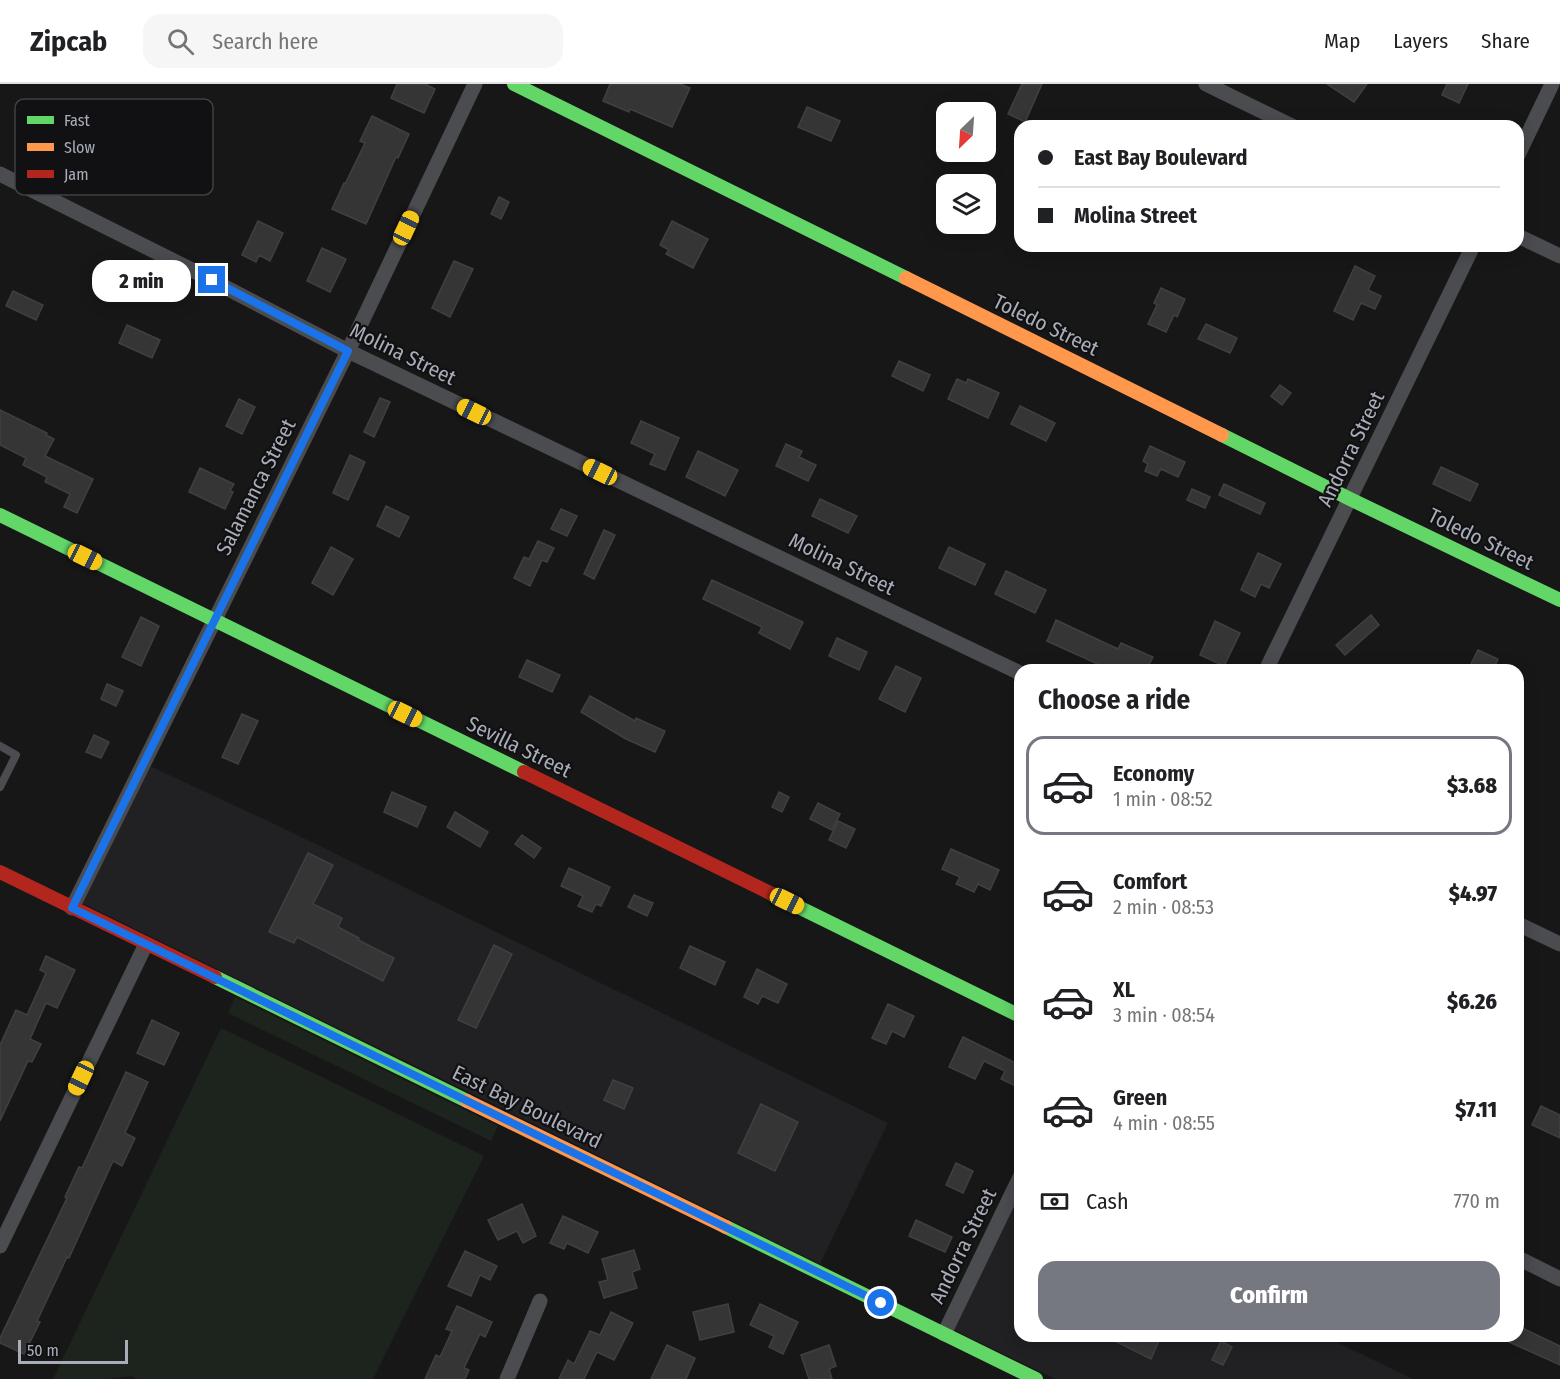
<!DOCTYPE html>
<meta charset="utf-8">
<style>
:root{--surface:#fff;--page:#f6f6f6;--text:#202124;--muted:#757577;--line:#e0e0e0;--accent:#757880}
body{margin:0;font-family:"Fira Sans Condensed",sans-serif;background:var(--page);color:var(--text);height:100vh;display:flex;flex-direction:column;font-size:22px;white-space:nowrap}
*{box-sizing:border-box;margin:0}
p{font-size:20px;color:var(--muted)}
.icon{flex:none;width:33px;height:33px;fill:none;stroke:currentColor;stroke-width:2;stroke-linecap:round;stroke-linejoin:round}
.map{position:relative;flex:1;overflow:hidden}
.side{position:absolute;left:1014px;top:580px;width:510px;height:678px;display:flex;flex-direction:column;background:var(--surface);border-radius:18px;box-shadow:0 3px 15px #0003}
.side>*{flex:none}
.guide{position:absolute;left:1014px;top:36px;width:510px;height:132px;border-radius:18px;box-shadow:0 3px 15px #0003;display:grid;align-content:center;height:132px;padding:0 24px;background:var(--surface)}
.needle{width:39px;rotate:205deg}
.buttons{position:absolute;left:936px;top:18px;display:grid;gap:12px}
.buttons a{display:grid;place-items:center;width:60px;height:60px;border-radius:12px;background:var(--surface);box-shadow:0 3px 15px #0003;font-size:30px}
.scale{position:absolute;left:18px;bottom:15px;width:110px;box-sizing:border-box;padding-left:6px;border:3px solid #a8adb8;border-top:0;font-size:16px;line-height:21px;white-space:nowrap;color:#a8adb8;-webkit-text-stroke:4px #111113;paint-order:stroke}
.end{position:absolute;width:27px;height:27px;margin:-14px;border:8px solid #1a73e8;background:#fff;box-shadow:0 0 0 3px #fff}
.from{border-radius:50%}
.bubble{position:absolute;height:42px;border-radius:18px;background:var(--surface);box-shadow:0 3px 15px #0003;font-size:20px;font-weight:800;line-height:42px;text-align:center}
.car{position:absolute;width:18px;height:36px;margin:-18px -9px;border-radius:8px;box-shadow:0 0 4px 2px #0007;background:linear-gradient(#f5c518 24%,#345 0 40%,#f5c518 0 76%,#345 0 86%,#f5c518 0)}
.guide b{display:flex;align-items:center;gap:21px;height:57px;font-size:22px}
.guide b+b{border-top:2px solid var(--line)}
.guide i{width:15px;height:15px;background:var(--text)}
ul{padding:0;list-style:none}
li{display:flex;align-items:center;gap:18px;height:99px;margin:0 12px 9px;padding:0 12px;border:3px solid transparent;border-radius:18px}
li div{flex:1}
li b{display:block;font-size:22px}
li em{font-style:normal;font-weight:800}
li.current{border-color:var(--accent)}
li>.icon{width:54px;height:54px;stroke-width:1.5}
h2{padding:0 24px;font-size:27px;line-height:72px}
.pay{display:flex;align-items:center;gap:15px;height:66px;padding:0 24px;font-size:22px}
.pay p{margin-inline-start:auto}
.button{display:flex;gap:12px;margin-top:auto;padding:12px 24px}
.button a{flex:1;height:69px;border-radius:18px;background:var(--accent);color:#fff;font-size:24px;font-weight:800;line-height:69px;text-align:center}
header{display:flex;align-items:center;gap:36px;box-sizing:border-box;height:84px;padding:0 30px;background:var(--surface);border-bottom:2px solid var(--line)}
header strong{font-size:28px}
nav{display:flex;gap:33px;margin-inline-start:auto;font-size:21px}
.search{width:420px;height:54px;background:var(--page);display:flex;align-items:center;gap:15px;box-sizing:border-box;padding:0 21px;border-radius:18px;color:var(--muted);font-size:22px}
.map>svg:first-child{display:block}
</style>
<header>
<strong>Zipcab</strong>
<div class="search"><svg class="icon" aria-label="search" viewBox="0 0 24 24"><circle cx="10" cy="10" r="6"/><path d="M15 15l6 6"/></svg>Search here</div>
<nav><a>Map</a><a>Layers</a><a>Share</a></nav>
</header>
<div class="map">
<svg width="1560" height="1295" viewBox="0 0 1560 1295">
<rect width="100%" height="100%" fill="#171717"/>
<g fill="#212123">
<polygon points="150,682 285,745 888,1039 820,1180 82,819"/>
<polygon points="1020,1110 1020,1252 1326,1253 1413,1295 1055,1295 954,1246"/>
</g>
<g fill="#1d241e">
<polygon points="235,913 498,1042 491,1057 228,929"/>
<polygon points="221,944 484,1072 373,1295 137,1295 132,1292 105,1295 53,1295"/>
</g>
<g fill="#353536" stroke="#3f4043" stroke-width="1.5">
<polygon points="397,0 425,0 435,5 424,29 391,14"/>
<polygon points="610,0 680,0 690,4 672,43 630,25 629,28 603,17"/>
<polygon points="1022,0 1042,0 1025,38 1008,30"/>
<polygon points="1327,0 1367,0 1354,18"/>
<polygon points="1447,0 1468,0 1459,19 1442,11"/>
<polygon points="807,23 840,37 831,57 798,43"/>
<polygon points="372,32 409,50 398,74 396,73 366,140 332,125 344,99 345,100 365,59 360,57"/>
<polygon points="499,113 509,118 501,135 491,130"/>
<polygon points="258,137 283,149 270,177 259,171 256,178 242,171"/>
<polygon points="672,137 708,155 693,184 666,170 669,166 660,161"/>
<polygon points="322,164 346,175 330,208 307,197"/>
<polygon points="454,177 473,185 450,233 432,224"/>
<polygon points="1355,182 1375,192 1368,206 1381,212 1375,225 1361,219 1353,236 1334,227"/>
<polygon points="1161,204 1185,215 1177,233 1174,231 1166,248 1148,240 1157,221 1154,219"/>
<polygon points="13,207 43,221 36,236 6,222"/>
<polygon points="1206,240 1237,254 1230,269 1198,255"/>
<polygon points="127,241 160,256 152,274 119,259"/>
<polygon points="899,277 930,291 923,307 892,292"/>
<polygon points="957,295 966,299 968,295 999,309 988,334 948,315"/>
<polygon points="1280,301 1291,309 1282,321 1271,312"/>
<polygon points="380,314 390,318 374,353 364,348"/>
<polygon points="239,315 255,323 242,350 226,342"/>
<polygon points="1020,322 1055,339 1046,357 1011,340"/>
<polygon points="0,326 47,349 46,351 54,355 45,372 93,395 77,429 64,423 70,410 45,398 47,393 23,381 26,374 0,361"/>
<polygon points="641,337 679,354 665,386 650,380 655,370 631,359"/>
<polygon points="786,360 802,367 799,373 816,381 808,397 776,382"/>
<polygon points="1150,362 1185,378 1178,393 1161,385 1157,392 1145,387 1148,380 1143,377"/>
<polygon points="698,367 738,386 725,412 686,393"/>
<polygon points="350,371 365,378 348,416 333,409"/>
<polygon points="1441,383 1478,400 1470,417 1433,400"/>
<polygon points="200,384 234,400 230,407 233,408 225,425 189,408"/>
<polygon points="1224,400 1265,419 1260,430 1219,411"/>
<polygon points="1192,405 1210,413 1205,424 1187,416"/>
<polygon points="820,415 857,432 848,449 812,432"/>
<polygon points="386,422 409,433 399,453 377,442"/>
<polygon points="561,425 577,432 567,452 551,445"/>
<polygon points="604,446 615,451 594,495 584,490"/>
<polygon points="538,457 554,464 547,478 542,476 530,502 514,494 524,473 529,475"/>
<polygon points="331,463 353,475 333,511 312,499"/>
<polygon points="949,463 985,480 975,501 939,484"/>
<polygon points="1258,469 1281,480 1269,504 1261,500 1255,513 1241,506"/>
<polygon points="1006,487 1046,506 1035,529 995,510"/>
<polygon points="712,496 803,538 790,565 759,549 762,543 703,515"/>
<polygon points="1371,531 1379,541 1345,571 1336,561"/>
<polygon points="141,533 159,542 141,582 122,573"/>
<polygon points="1056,536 1118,565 1121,559 1153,573 1146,586 1111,586 1047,557"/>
<polygon points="1215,537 1240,549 1224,582 1200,571"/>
<polygon points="837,554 867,568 859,586 829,572"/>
<polygon points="1478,566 1498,575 1493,586 1468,586"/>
<polygon points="527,576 560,591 552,608 519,593"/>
<polygon points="896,582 921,594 905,628 879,615"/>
<polygon points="107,600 123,607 116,622 101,615"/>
<polygon points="590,612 635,637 636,634 665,647 655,668 626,655 581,628"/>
<polygon points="242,630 258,637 238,680 222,673"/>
<polygon points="94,651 109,658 101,674 86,668"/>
<polygon points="392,708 426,723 417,743 384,728"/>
<polygon points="779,708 789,713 782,728 772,723"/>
<polygon points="818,719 840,730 832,746 810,735"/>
<polygon points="455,728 488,748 480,763 447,743"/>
<polygon points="838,737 855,745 846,764 829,756"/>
<polygon points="522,751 541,764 534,774 515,760"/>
<polygon points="951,765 999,786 990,806 978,800 974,808 956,800 960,793 942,785"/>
<polygon points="308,769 333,781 313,820 342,834 338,843 359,854 358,856 394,874 383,897 297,853 294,859 269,848"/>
<polygon points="569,784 610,803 601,822 596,820 592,828 578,822 583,812 561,802"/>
<polygon points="634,811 653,819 647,832 628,823"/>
<polygon points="494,861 512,870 476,944 458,936"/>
<polygon points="690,862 725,878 715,901 680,884"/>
<polygon points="46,872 75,886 57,924 46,919 30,955 41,960 32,978 28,977 0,1037 0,961 16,926 27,931 46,889 40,886"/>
<polygon points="757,885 787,900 778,919 762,912 758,920 744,913"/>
<polygon points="888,920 914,932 904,953 892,947 886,960 872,954"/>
<polygon points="152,936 179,949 164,981 137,969"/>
<polygon points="963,953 1020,981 1020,1004 1001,995 1005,987 984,977 975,995 949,983"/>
<polygon points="126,988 148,998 125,1049 135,1054 122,1082 113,1077 69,1174 67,1173 37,1237 40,1238 24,1270 0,1259 0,1254 67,1114 65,1113 79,1083 82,1084"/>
<polygon points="613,996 633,1004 624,1025 604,1016"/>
<polygon points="761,1020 798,1038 775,1087 738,1069"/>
<polygon points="1541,1022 1560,1031 1560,1054 1532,1041"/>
<polygon points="956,1079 973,1087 963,1109 946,1101"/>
<polygon points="522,1120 536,1152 523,1159 517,1147 498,1156 488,1136"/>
<polygon points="563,1132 598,1148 588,1169 567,1159 564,1165 550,1159"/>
<polygon points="916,1136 952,1153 945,1168 909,1152"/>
<polygon points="634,1166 640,1185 632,1188 637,1204 604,1214 599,1198 608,1196 602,1175"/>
<polygon points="465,1167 497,1182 490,1196 480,1191 471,1212 448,1202"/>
<polygon points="728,1220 734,1248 700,1256 693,1228"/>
<polygon points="760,1220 798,1238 783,1270 769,1263 774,1252 750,1241"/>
<polygon points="457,1222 492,1238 485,1253 480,1250 464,1284 469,1286 465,1295 425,1295 436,1271 440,1273 452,1247 446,1245"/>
<polygon points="611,1228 633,1239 614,1276 597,1268 584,1295 559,1295 568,1276 574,1280 590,1247 600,1251"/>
<polygon points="1518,1242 1560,1262 1560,1281 1496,1252 1518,1252"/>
<polygon points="1105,1252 1161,1252 1151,1275"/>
<polygon points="1221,1257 1232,1263 1223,1281 1212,1276"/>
<polygon points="667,1261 695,1274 686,1295 651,1295"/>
<polygon points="829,1261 836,1282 829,1285 832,1295 809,1295 801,1271"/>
</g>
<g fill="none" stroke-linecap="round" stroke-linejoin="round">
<polyline stroke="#4b4c50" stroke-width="8" points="0,662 16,671 0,703"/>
<g stroke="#4b4c50" stroke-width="15">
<polyline points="1206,0 1292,42"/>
<polyline points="1518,71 1552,0"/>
<polyline points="0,90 192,186 348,267 1020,589"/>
<polyline points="1518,152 1560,172"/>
<polyline points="1266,586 1473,162"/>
<polyline points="72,824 348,267 475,0"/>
<polyline points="1518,840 1560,860"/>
<polyline points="0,1162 146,860"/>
<polyline points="1518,1174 1560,1195"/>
<polyline points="944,1250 1020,1093"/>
<polyline points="507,1295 540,1217"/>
</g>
<g stroke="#63d668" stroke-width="14">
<polyline points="514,0 906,194"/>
<polyline points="1222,351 1350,415 1560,516"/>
<polyline points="0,431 524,688"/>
<polyline points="772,810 1020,932"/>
<polyline points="215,893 467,1017"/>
<polyline points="726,1143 1036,1295"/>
</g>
<g stroke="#ff974d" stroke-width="14">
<polyline points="906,194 1222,351"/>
<polyline points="467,1017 726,1143"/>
</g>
<g stroke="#b3261e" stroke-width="14">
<polyline points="524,688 772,810"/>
<polyline points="0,788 215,893"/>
</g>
</g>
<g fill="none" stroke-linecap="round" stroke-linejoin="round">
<polyline stroke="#1a73e8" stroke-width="8" points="212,196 348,267 72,824 881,1219"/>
</g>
<g text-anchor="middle" stroke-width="4.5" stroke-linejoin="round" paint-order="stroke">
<g font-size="21" fill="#a8adb8" stroke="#111113">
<text transform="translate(1046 241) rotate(26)" y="7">Toledo Street</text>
<text transform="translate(403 270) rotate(26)" y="7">Molina Street</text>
<text transform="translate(1351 365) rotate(-64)" y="7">Andorra Street</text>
<text transform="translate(256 403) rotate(-63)" y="7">Salamanca Street</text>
<text transform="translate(1481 455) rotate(26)" y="7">Toledo Street</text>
<text transform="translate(842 480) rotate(26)" y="7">Molina Street</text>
<text transform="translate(519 663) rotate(26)" y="7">Sevilla Street</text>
<text transform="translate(527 1023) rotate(26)" y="7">East Bay Boulevard</text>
<text transform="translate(963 1162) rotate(-64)" y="7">Andorra Street</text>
</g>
</g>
<rect x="15" y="15" width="198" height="96" rx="9" fill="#111113" stroke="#3e4045" stroke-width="1.5"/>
<rect x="27" y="32" width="27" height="8" fill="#63d668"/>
<rect x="27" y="59" width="27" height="8" fill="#ff974d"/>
<rect x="27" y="86" width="27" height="8" fill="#b3261e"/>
<g font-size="16" fill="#a8adb8">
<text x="64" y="42">Fast</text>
<text x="64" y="69">Slow</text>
<text x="64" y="96">Jam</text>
</g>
</svg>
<div class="buttons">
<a><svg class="needle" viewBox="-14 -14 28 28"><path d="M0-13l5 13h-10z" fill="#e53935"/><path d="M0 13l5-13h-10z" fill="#757577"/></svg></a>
<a><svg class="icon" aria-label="layers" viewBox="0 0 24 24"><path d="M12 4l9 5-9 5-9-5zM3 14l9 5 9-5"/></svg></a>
</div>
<div class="scale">50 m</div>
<i class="end from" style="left:881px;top:1219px"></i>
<i class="end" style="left:212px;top:196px"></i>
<div class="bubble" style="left:92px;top:176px;width:99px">2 min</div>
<i class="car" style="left:406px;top:144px;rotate:25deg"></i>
<i class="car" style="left:474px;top:328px;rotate:296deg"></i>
<i class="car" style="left:600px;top:388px;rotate:296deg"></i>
<i class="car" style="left:85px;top:473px;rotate:116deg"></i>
<i class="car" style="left:405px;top:630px;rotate:116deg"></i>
<i class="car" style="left:787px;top:817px;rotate:116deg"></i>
<i class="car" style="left:81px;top:994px;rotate:205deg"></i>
<div class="guide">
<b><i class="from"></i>East Bay Boulevard</b>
<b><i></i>Molina Street</b>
</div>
<section class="side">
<h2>Choose a ride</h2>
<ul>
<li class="current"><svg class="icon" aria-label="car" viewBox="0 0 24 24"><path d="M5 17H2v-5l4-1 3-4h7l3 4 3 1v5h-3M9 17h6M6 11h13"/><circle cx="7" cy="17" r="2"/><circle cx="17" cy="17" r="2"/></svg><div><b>Economy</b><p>1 min · 08:52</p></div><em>$3.68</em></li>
<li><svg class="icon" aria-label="car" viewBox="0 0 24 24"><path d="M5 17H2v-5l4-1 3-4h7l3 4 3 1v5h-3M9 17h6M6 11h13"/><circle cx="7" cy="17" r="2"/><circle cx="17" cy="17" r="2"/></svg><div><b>Comfort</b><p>2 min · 08:53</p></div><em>$4.97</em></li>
<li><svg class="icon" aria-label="car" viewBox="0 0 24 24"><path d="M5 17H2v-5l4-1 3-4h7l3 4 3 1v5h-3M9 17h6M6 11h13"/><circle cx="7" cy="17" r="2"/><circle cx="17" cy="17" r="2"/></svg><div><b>XL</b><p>3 min · 08:54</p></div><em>$6.26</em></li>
<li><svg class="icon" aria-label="car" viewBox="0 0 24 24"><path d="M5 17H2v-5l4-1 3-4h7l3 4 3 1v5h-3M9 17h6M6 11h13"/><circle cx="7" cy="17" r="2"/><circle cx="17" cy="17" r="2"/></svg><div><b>Green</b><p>4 min · 08:55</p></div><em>$7.11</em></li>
</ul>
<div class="pay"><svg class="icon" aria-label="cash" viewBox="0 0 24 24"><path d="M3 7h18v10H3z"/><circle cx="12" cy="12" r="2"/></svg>Cash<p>770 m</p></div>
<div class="button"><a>Confirm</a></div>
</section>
</div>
